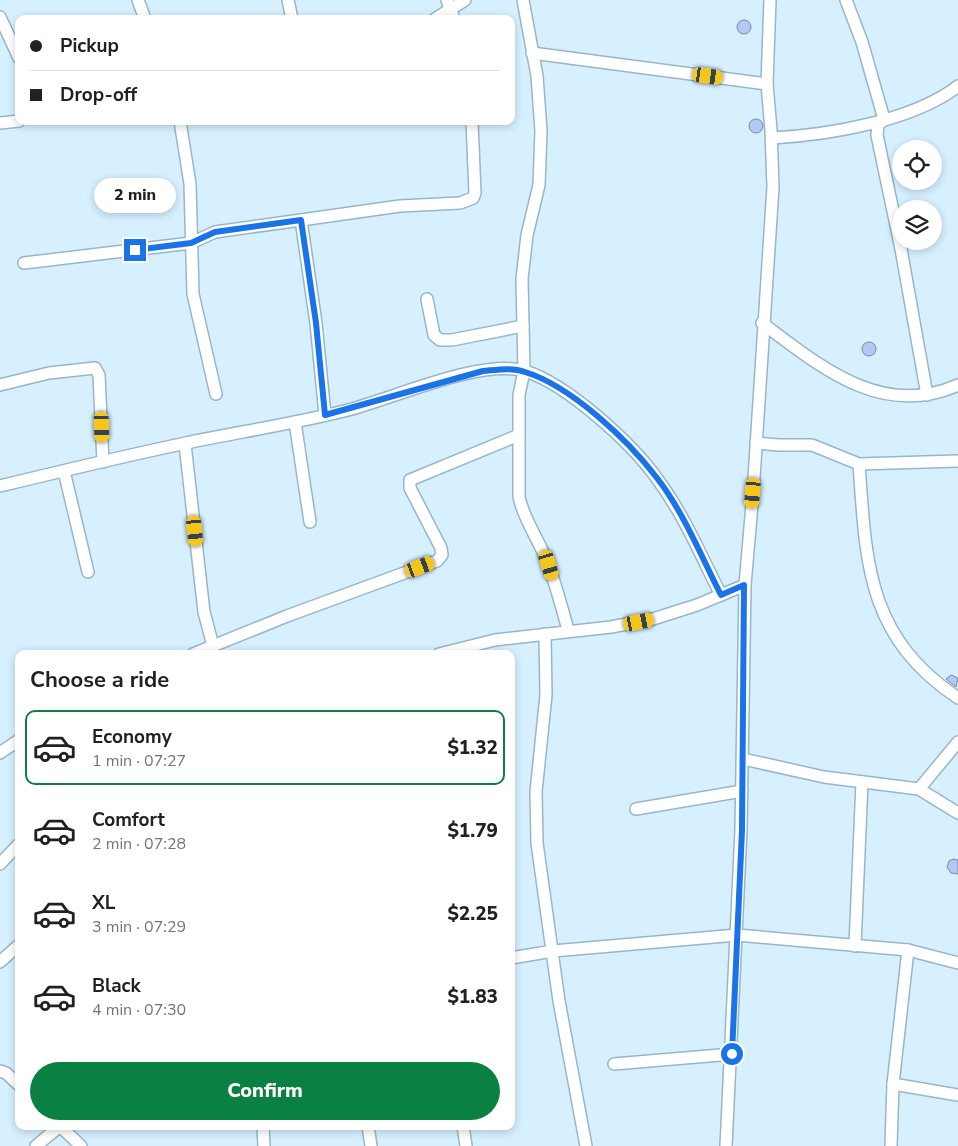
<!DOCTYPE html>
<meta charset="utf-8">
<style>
:root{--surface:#fff;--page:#f6f6f6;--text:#202124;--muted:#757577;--line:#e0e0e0;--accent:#0b8043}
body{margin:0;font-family:"Nunito Sans",sans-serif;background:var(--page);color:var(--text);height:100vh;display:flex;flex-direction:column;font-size:19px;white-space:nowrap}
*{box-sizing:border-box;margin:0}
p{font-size:16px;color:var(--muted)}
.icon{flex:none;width:28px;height:28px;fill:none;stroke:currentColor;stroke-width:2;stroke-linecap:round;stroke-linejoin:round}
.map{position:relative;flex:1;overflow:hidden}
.drawer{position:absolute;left:15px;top:650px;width:500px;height:480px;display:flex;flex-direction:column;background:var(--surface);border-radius:10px;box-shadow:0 2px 8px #0003}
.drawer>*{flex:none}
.banner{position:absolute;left:15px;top:15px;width:500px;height:110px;border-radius:10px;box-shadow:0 2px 8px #0003;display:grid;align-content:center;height:110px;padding:0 15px;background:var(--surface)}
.tools{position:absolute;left:892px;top:140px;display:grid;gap:10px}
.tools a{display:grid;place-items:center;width:50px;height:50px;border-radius:50%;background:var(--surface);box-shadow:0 2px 8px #0003;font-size:25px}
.end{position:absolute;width:22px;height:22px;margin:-11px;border:6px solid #1a73e8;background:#fff;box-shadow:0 0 0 2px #fff}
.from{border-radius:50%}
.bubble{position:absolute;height:35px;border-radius:18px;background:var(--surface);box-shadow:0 2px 8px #0003;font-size:16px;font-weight:800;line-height:35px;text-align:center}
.car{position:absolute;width:15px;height:30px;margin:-15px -8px;border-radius:6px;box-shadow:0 0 4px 1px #0007;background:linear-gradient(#f5c518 24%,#345 0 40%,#f5c518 0 76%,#345 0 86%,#f5c518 0)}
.banner b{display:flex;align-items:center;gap:18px;height:48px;font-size:19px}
.banner b+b{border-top:1px solid var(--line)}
.banner i{width:12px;height:12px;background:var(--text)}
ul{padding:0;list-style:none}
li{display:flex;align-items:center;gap:15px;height:75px;margin:0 10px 8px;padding:0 5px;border:2px solid transparent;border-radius:10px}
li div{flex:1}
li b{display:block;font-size:19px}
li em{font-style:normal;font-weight:800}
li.active{border-color:var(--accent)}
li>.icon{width:45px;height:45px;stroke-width:1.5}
h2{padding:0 15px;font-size:22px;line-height:60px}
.action{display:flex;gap:10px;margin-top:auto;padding:10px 15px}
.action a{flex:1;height:58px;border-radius:30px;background:var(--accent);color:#fff;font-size:20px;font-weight:800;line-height:58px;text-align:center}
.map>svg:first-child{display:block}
</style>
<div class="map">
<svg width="958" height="1146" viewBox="0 0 958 1146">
<rect width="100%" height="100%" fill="#d6f0ff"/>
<g fill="#b0c9f5" stroke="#7b89a2">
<circle cx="744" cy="27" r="7"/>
<circle cx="756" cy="126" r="7"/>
<circle cx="869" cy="349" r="7"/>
<polygon points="951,675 958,678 956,687 946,679"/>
<polygon points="953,859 958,860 958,874 951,873 947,867 949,861"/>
</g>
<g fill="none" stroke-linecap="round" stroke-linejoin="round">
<defs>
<g id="minor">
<polyline points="138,0 145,19"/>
<polyline points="288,0 292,19"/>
<polyline points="447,0 454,19"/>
<path d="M523,0L537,76L541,131L539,185L527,235L522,279L524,371L519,395V497C524,521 540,541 548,564C556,585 562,608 568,630"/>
<polyline points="846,0 862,42 884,119 878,125 877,135 901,249 927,395"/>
<polyline points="0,17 19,58"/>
<polyline points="435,19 465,0"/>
<polyline points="532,53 767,84"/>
<polyline points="180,121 190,184 193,294 216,394"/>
<polyline points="0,123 19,121"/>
<path d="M772,138C828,135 913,121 958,86"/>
<polyline points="301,220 400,206 460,203 473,198 475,193 472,121"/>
<polyline points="24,263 191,243 215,232 301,220 316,323 325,415"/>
<polyline points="427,299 434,335 440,340 452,340 523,326"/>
<path d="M762,323C821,367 882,419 958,385"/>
<polyline points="0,385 49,373 95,368 99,375 103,462"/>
<polyline points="295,422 310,522"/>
<polyline points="756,443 778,445 812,445 859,464 958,461"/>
<polyline points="185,444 204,612 213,646"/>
<path d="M859,464C866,564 867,637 958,698"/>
<polyline points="64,471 88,572"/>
<path d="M0,486C62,471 124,456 186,443C239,432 292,424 344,411C390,400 480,358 525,371C567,384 633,444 658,480C684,515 701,556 721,595"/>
<polyline points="545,634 546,695 536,792 537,843 559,1001 586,1146"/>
<polyline points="193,654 287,616 437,561 442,555 441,548 410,488 410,480 519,435"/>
<polyline points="439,654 495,640 611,627 653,619 697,605 745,585"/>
<polyline points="0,753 19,740"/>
<polyline points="743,759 824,777 919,789 958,813"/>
<polyline points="919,789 958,742"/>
<polyline points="636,809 742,791"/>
<polyline points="0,864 19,844"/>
<polyline points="855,946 862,782"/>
<polyline points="511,958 553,951 737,935 908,950 958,963"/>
<polyline points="0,962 19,945"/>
<polyline points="614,1064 732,1054"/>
<polyline points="0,1071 6,1073 19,1085"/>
<polyline points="893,1084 958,1095"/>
<polyline points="60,1126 81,1146"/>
<polyline points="263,1126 264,1146"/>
<polyline points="368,1126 371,1146"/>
<polyline points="463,1126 466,1146"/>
<polyline points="36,1146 60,1126"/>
<polyline points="726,1146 741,830 745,585 753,493 773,187 771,130 767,84 770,0"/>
<polyline points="891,1146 893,1084 908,950"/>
</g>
</defs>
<use href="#minor" stroke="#97b6c8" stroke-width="14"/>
<use href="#minor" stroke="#fff" stroke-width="11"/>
</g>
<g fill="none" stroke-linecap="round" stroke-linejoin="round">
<path stroke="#1a73e8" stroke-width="6" d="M135,250L191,243L215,232L301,220L316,323L325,415L483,371C496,370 512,367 525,372C571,386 628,440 657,478C684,513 701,556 721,595L744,585L742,830L732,1054"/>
</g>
</svg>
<div class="tools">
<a><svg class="icon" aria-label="locate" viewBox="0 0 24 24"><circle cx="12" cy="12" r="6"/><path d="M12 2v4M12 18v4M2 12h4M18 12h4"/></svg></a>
<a><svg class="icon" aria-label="layers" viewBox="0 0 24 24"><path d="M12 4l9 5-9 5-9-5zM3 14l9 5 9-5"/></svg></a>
</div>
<i class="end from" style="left:732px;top:1054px"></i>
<i class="end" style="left:135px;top:250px"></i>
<div class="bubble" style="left:94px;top:178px;width:82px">2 min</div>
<i class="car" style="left:708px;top:76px;rotate:98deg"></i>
<i class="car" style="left:102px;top:427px;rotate:178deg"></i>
<i class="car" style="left:753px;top:493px;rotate:185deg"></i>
<i class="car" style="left:195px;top:531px;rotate:174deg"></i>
<i class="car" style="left:549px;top:565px;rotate:163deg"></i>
<i class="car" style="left:420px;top:567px;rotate:69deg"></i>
<i class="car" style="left:639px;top:622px;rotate:79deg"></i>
<div class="banner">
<b><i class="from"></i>Pickup</b>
<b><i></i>Drop-off</b>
</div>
<section class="drawer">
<h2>Choose a ride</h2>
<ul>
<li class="active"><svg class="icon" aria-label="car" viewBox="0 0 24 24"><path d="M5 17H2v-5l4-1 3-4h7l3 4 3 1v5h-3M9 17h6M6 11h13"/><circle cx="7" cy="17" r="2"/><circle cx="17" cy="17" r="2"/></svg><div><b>Economy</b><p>1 min · 07:27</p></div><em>$1.32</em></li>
<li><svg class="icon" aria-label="car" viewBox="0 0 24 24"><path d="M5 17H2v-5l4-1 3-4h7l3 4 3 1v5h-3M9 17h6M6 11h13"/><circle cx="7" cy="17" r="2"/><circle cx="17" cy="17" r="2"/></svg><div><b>Comfort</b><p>2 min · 07:28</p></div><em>$1.79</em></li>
<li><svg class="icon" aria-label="car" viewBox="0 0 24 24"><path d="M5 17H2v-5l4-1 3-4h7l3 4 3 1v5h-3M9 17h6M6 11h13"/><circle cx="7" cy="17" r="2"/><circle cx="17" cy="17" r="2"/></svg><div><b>XL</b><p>3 min · 07:29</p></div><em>$2.25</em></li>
<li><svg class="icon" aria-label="car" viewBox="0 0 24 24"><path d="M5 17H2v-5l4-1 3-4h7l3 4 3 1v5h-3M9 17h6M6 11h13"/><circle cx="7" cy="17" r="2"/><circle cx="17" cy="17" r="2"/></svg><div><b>Black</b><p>4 min · 07:30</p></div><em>$1.83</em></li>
</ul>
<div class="action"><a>Confirm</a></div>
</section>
</div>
